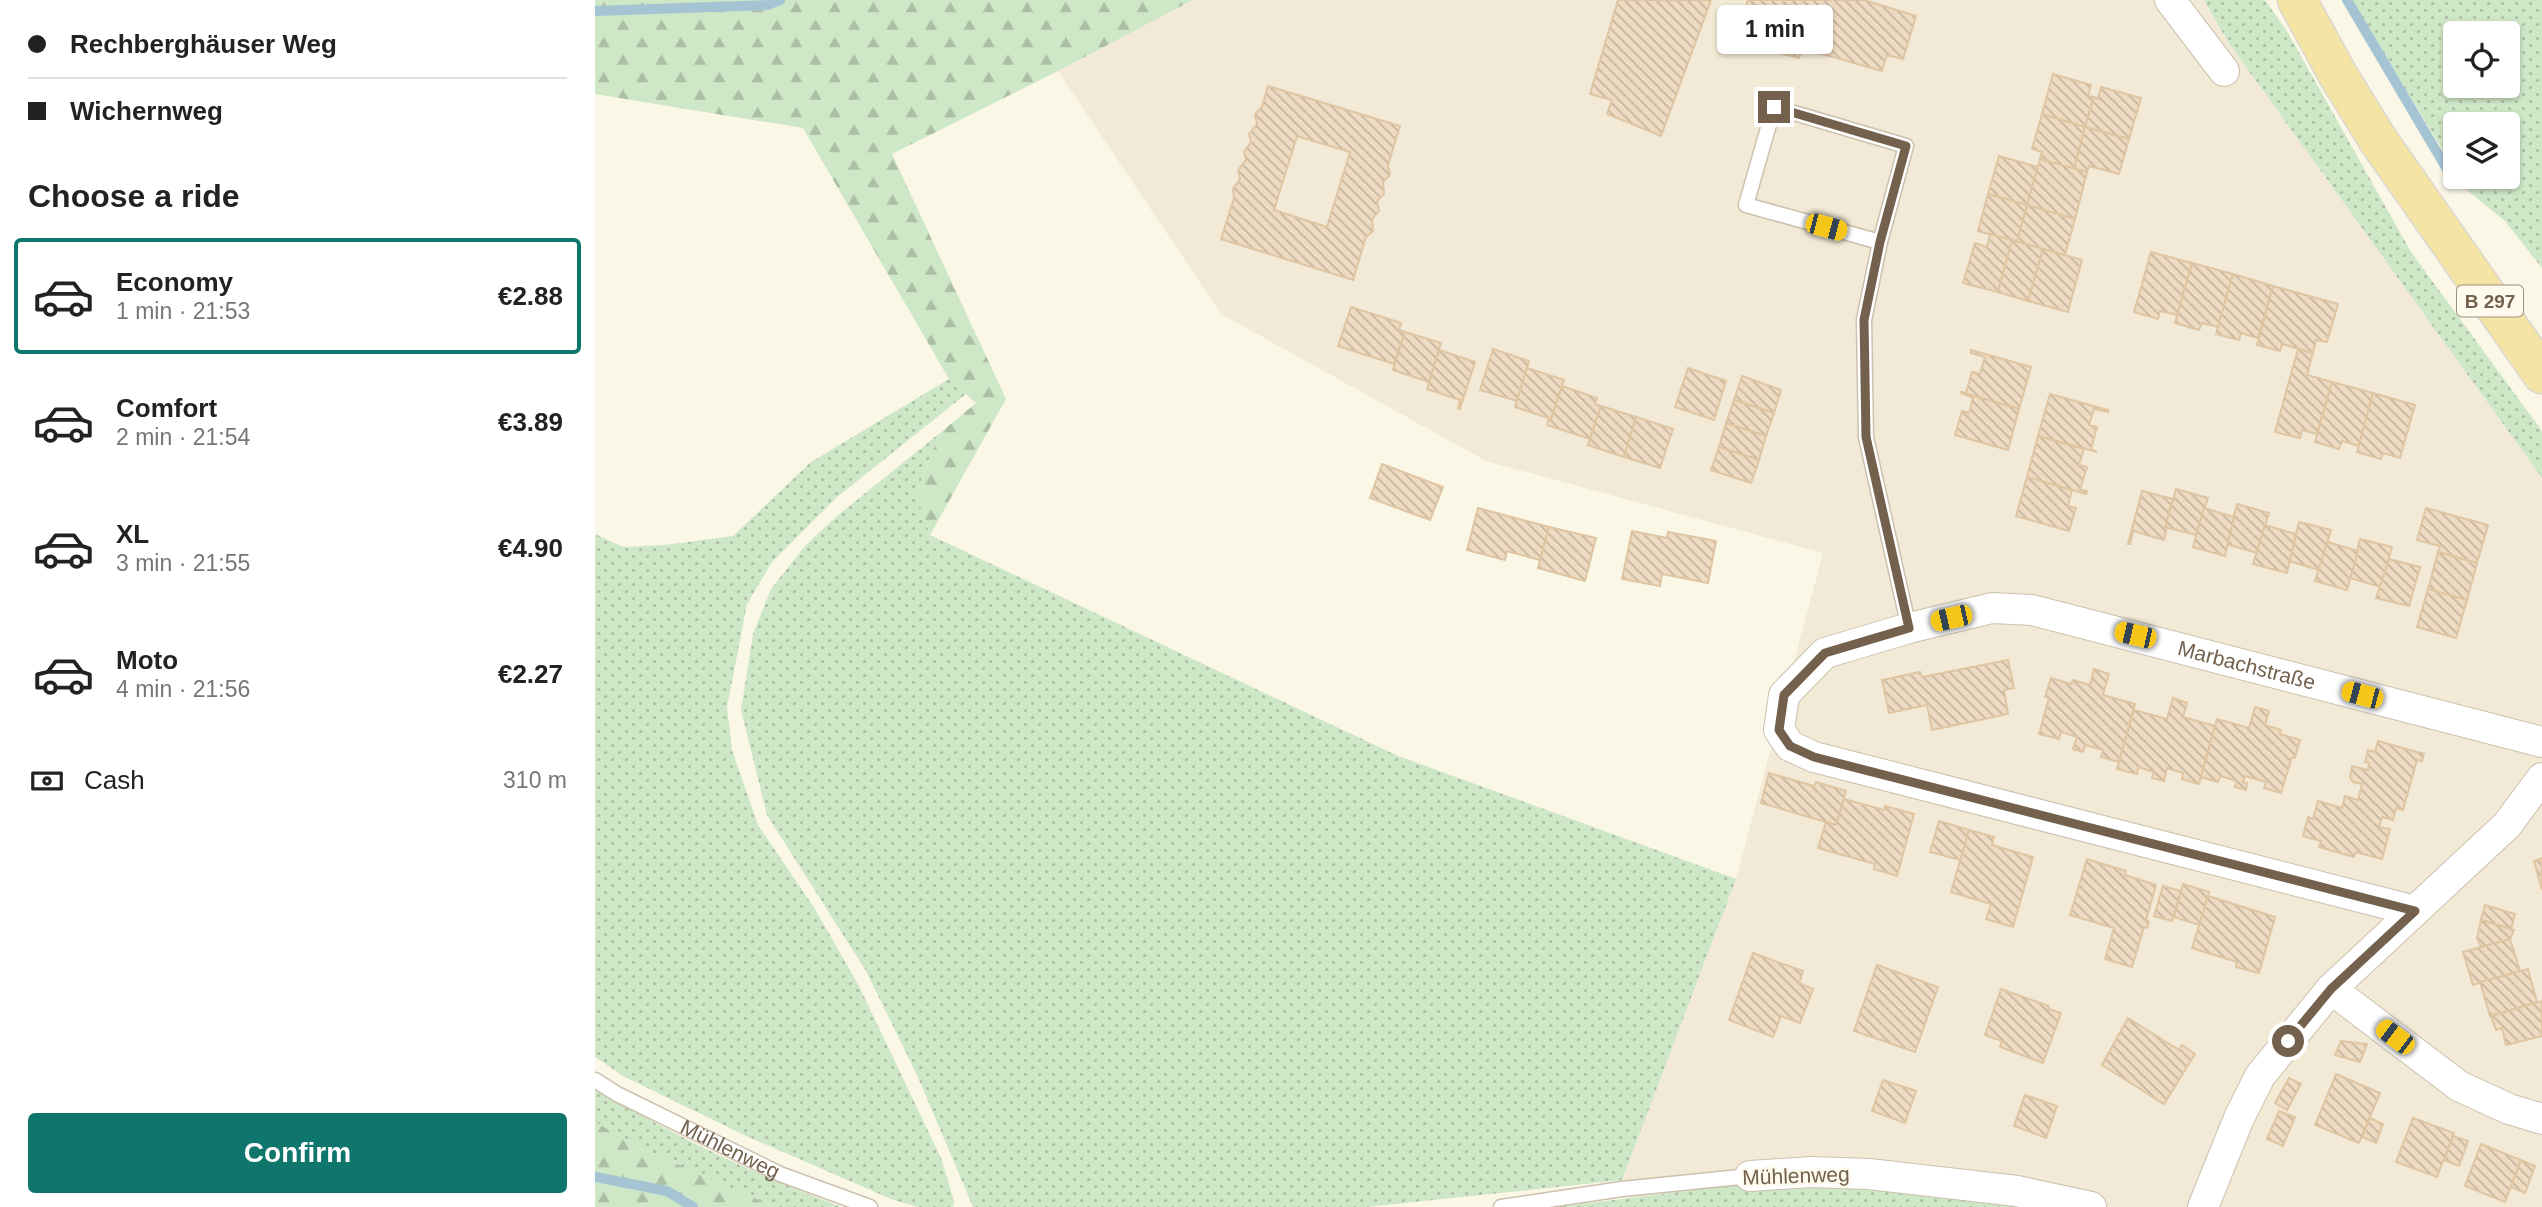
<!DOCTYPE html>
<meta charset="utf-8">
<style>
:root{--surface:#fff;--page:#f6f6f6;--text:#222;--muted:#767676;--line:#e0e0e0;--accent:#0f766e}
body{margin:0;font-family:Arial,sans-serif;background:var(--page);color:var(--text);height:100vh;display:flex;flex-direction:column;font-size:26px;white-space:nowrap}
*{box-sizing:border-box;margin:0}
p{font-size:23px;color:var(--muted)}
.icon{flex:none;width:38px;height:38px;fill:none;stroke:currentColor;stroke-width:2;stroke-linecap:round;stroke-linejoin:round}
.map{position:relative;flex:1;overflow:hidden}
.panel{display:flex;flex-direction:column;background:var(--surface);width:595px}
.panel>*{flex:none}
.top-card{display:grid;align-content:center;height:154px;padding:0 28px;background:var(--surface)}
.tools{position:absolute;left:1848px;top:21px;display:grid;gap:14px}
.tools a{display:grid;place-items:center;width:77px;height:77px;border-radius:7px;background:var(--surface);box-shadow:0 2px 5px #0004;font-size:35px}
.end{position:absolute;width:32px;height:32px;margin:-16px;border:9px solid #73614d;background:#fff;box-shadow:0 0 0 4px #fff}
.from{border-radius:50%}
.bubble{position:absolute;height:49px;border-radius:7px;background:var(--surface);box-shadow:0 2px 5px #0004;font-size:23px;font-weight:800;line-height:49px;text-align:center}
.car{position:absolute;width:21px;height:42px;margin:-21px -10px;border-radius:9px;box-shadow:0 0 5px 2px #0007;background:linear-gradient(#f5c518 24%,#345 0 40%,#f5c518 0 76%,#345 0 86%,#f5c518 0)}
.top-card b{display:flex;align-items:center;gap:24px;height:66px;font-size:26px}
.top-card b+b{border-top:2px solid var(--line)}
.top-card i{width:18px;height:18px;background:var(--text)}
ul{padding:0;list-style:none}
li{display:flex;align-items:center;gap:21px;height:116px;margin:0 14px 10px;padding:0 14px;border:4px solid transparent;border-radius:7px}
li div{flex:1}
li b{display:block;font-size:26px}
li em{font-style:normal;font-weight:800}
li.current{border-color:var(--accent)}
li>.icon{width:63px;height:63px;stroke-width:1.5}
h2{padding:0 28px;font-size:32px;line-height:84px}
.pay{display:flex;align-items:center;gap:18px;height:77px;padding:0 28px;font-size:26px}
.pay p{margin-inline-start:auto}
.button{display:flex;gap:14px;margin-top:auto;padding:14px 28px}
.button a{flex:1;height:80px;border-radius:7px;background:var(--accent);color:#fff;font-size:28px;font-weight:800;line-height:80px;text-align:center}
main{display:flex;flex:1;min-height:0}
.map>svg:first-child{display:block}
</style>
<main>
<section class="panel">
<div class="top-card">
<b><i class="from"></i>Rechberghäuser Weg</b>
<b><i></i>Wichernweg</b>
</div>
<h2>Choose a ride</h2>
<ul>
<li class="current"><svg class="icon" aria-label="car" viewBox="0 0 24 24"><path d="M5 17H2v-5l4-1 3-4h7l3 4 3 1v5h-3M9 17h6M6 11h13"/><circle cx="7" cy="17" r="2"/><circle cx="17" cy="17" r="2"/></svg><div><b>Economy</b><p>1 min · 21:53</p></div><em>€2.88</em></li>
<li><svg class="icon" aria-label="car" viewBox="0 0 24 24"><path d="M5 17H2v-5l4-1 3-4h7l3 4 3 1v5h-3M9 17h6M6 11h13"/><circle cx="7" cy="17" r="2"/><circle cx="17" cy="17" r="2"/></svg><div><b>Comfort</b><p>2 min · 21:54</p></div><em>€3.89</em></li>
<li><svg class="icon" aria-label="car" viewBox="0 0 24 24"><path d="M5 17H2v-5l4-1 3-4h7l3 4 3 1v5h-3M9 17h6M6 11h13"/><circle cx="7" cy="17" r="2"/><circle cx="17" cy="17" r="2"/></svg><div><b>XL</b><p>3 min · 21:55</p></div><em>€4.90</em></li>
<li><svg class="icon" aria-label="car" viewBox="0 0 24 24"><path d="M5 17H2v-5l4-1 3-4h7l3 4 3 1v5h-3M9 17h6M6 11h13"/><circle cx="7" cy="17" r="2"/><circle cx="17" cy="17" r="2"/></svg><div><b>Moto</b><p>4 min · 21:56</p></div><em>€2.27</em></li>
</ul>
<div class="pay"><svg class="icon" aria-label="cash" viewBox="0 0 24 24"><path d="M3 7h18v10H3z"/><circle cx="12" cy="12" r="2"/></svg>Cash<p>310 m</p></div>
<div class="button"><a>Confirm</a></div>
</section>
<div class="map">
<svg width="1947" height="1207" viewBox="0 0 1947 1207">
<defs>
<pattern id="grass-dots" width="8" height="8" patternUnits="userSpaceOnUse" patternTransform="scale(1.75)"><rect width="8" height="8" fill="#cee7c6"/><path d="M2 2h.1M6 6h.1" fill="none" stroke="#acbfa3" stroke-width="1.8" stroke-linecap="round"/></pattern>
<pattern id="forest-firs" width="22" height="20" patternUnits="userSpaceOnUse" patternTransform="scale(1.75)"><rect width="22" height="20" fill="#cee7c6"/><path d="M5 1l3.5 6h-7zM16 11l3.5 6h-7z" fill="#acbfa3"/></pattern>
<pattern id="building-back-hatch" width="6" height="6" patternUnits="userSpaceOnUse" patternTransform="scale(1.75)"><rect width="6" height="6" fill="#eedbc1"/><path d="M-1 5l2 2M0 0l6 6M5-1l2 2" fill="none" stroke="#c5b59f"/></pattern>
</defs>
<rect width="100%" height="100%" fill="#fbf7e7"/>
<polygon fill="#f2ead6" points="598,0 1609,0 1633,42 1947,478 1947,1207 1446,1207 1156,1183 1033,1198 1027,1180 1141,879 1228,553 891,461 626,314 463,71"/>
<g fill="url(#grass-dots)" fill-rule="evenodd">
<polygon points="1609,0 1670,0 1693,33 1816,252 1947,431 1947,478 1633,42"/>
<path d="M1756,0H1947V268L1910,221L1873,191L1864,177H1913V124H1860V170ZM1860,33H1913V86H1860Z"/>
<polygon points="354,379 371,394 242,497 177,562 152,604 132,707 137,750 163,825 220,909 264,986 346,1158 359,1201 358,1207 323,1207 296,1199 149,1135 30,1077 0,1057 0,534 28,547 70,545 138,536 216,462"/>
<polygon points="345,433 321,493 335,535 803,756 1141,879 1027,1180 772,1207 378,1207 322,1075 271,971 172,815 146,710 158,634 176,589 210,546 242,516"/>
<path d="M0,1089C78,1135 162,1176 247,1207H180L52,1151L0,1122Z"/>
<polygon points="1214,1180 1446,1207 962,1207 1156,1183"/>
</g>
<g fill="url(#forest-firs)">
<polygon points="0,0 598,0 463,71 297,154 411,399 335,535 321,493 345,433 381,403 354,379 208,128 0,94"/>
<polygon points="0,1122 52,1151 180,1207 0,1207"/>
</g>
<g fill="none" stroke-linecap="round" stroke-linejoin="round">
<g stroke="#a4c4d4" stroke-width="10">
<polyline points="1752,0 1859,181"/>
<polyline points="0,11 173,5 185,0"/>
<polyline points="0,1177 72,1191 98,1207"/>
</g>
</g>
<g fill="url(#building-back-hatch)" stroke="#e0c5a2" stroke-width="2" fill-rule="evenodd">
<polygon points="1023,0 1116,0 1066,136 1012,114 1017,100 995,94"/>
<polygon points="1153,0 1269,0 1321,16 1308,59 1292,55 1287,71 1207,48 1204,58 1174,50 1177,39 1154,32 1159,18 1148,15"/>
<polygon points="1458,74 1496,85 1493,96 1499,97 1490,127 1447,114"/>
<path d="M673,86L805,126L793,165L795,175L788,182L789,194L782,201L784,211L777,219L778,231L771,237L758,280L626,239L639,198L638,189L645,179L643,170L651,160L649,152L656,142L654,134L662,124L660,114L667,107ZM702,136L755,152L732,227L679,210Z"/>
<polygon points="1506,87 1546,98 1534,139 1490,127 1499,97 1503,99"/>
<polygon points="1447,114 1490,127 1479,169 1445,159 1447,152 1437,149"/>
<polygon points="1490,127 1534,139 1524,174 1494,166 1492,172 1479,169"/>
<polygon points="1404,156 1443,167 1432,205 1393,194"/>
<polygon points="1445,159 1492,172 1480,219 1432,205"/>
<polygon points="1393,194 1432,205 1422,242 1383,231"/>
<polygon points="1432,205 1480,219 1470,255 1422,242"/>
<polygon points="1395,234 1417,240 1403,292 1368,283 1380,243 1392,247"/>
<polygon points="1417,240 1448,249 1433,301 1403,292"/>
<polygon points="1448,249 1487,260 1473,312 1433,301"/>
<polygon points="1556,252 1597,263 1582,315 1565,311 1563,319 1539,312"/>
<polygon points="1597,263 1638,274 1623,327 1607,323 1604,330 1580,323"/>
<polygon points="1638,274 1678,286 1663,338 1646,333 1644,340 1621,334"/>
<polygon points="1678,286 1743,304 1732,342 1721,340 1718,353 1687,344 1685,351 1662,345"/>
<polygon points="756,307 806,323 804,330 810,332 799,364 743,346"/>
<polygon points="810,332 846,343 834,382 798,370"/>
<polygon points="898,349 934,361 922,401 885,390"/>
<polygon points="1703,349 1718,353 1712,375 1737,382 1722,434 1707,430 1705,438 1680,432"/>
<polygon points="844,350 880,362 865,409 863,408 865,400 832,389"/>
<polygon points="1376,350 1436,367 1424,409 1365,392 1371,393 1377,372 1385,374 1390,357 1376,353"/>
<polygon points="932,368 969,380 956,419 920,407"/>
<polygon points="1093,368 1131,381 1119,420 1080,407"/>
<polygon points="1147,376 1186,390 1179,413 1139,400"/>
<polygon points="1737,382 1778,393 1764,446 1747,441 1744,449 1720,442"/>
<polygon points="967,386 1002,398 1000,404 1006,406 995,439 952,425 954,418 956,419"/>
<polygon points="1365,392 1424,409 1413,450 1360,435 1367,411 1374,413 1378,398"/>
<polygon points="1778,393 1820,405 1805,458 1788,453 1786,459 1762,452"/>
<polygon points="1455,394 1513,410 1513,412 1499,409 1494,425 1502,427 1496,449 1502,452 1443,436"/>
<polygon points="1139,400 1179,413 1171,436 1131,423"/>
<polygon points="1006,406 1041,417 1029,457 993,445"/>
<polygon points="1041,417 1078,429 1065,468 1029,457"/>
<polygon points="1131,423 1171,436 1164,460 1124,447"/>
<polygon points="1443,436 1489,449 1484,465 1492,467 1485,490 1492,491 1491,494 1432,477"/>
<polygon points="1124,447 1164,460 1156,483 1116,470"/>
<polygon points="787,464 848,487 835,520 775,498"/>
<polygon points="1432,477 1477,490 1473,506 1481,508 1474,531 1421,516"/>
<polygon points="1581,489 1613,498 1601,535 1570,527"/>
<polygon points="1547,491 1578,499 1570,527 1572,527 1569,540 1538,531 1535,544 1533,544"/>
<polygon points="1642,504 1674,513 1662,553 1631,544"/>
<polygon points="883,508 954,527 945,560 912,551 910,560 872,550"/>
<polygon points="1609,508 1639,517 1630,556 1598,547"/>
<polygon points="1831,508 1893,525 1882,563 1843,552 1845,546 1822,540"/>
<polygon points="1704,522 1736,530 1724,570 1694,561"/>
<polygon points="1670,525 1701,534 1692,573 1658,564"/>
<polygon points="954,527 1001,538 990,581 943,568"/>
<polygon points="1037,531 1072,538 1073,532 1121,541 1113,583 1067,574 1065,586 1027,579"/>
<polygon points="1765,539 1797,547 1786,587 1755,578"/>
<polygon points="1732,542 1763,551 1752,590 1720,581"/>
<polygon points="1843,552 1882,563 1872,600 1833,589"/>
<polygon points="1794,559 1825,567 1814,606 1781,598"/>
<polygon points="1833,589 1872,600 1861,638 1822,627"/>
<polygon points="1413,660 1419,688 1409,690 1413,714 1337,730 1332,705 1294,713 1287,680 1325,672 1327,677"/>
<polygon points="1499,669 1514,674 1508,695 1540,704 1524,762 1506,757 1508,750 1490,745 1488,752 1478,749 1482,737 1466,732 1464,739 1444,734 1454,698 1450,697 1456,678 1476,684 1478,680 1495,685"/>
<polygon points="1578,698 1592,703 1588,717 1620,726 1604,784 1587,779 1588,773 1572,768 1569,781 1557,778 1559,772 1543,767 1542,774 1522,769 1539,710 1572,719"/>
<polygon points="1660,707 1674,711 1670,725 1686,730 1685,734 1705,740 1700,758 1697,757 1686,793 1669,788 1671,782 1650,776 1648,782 1652,783 1651,790 1640,787 1642,781 1625,776 1623,782 1606,777 1622,719 1654,728"/>
<polygon points="1783,741 1829,754 1827,761 1822,760 1808,810 1801,808 1798,820 1787,817 1784,827 1795,829 1787,859 1761,852 1759,857 1724,847 1726,841 1708,836 1713,817 1718,819 1723,801 1747,808 1750,796 1763,800 1767,784 1758,782 1755,777 1757,766 1773,770 1774,763 1770,762 1773,750 1780,752"/>
<polygon points="1174,773 1219,786 1221,782 1251,791 1241,825 1166,803"/>
<polygon points="1249,799 1289,810 1290,806 1319,814 1302,876 1279,869 1280,864 1223,848 1231,822 1241,825"/>
<polygon points="1344,821 1374,830 1366,860 1335,852"/>
<polygon points="1374,830 1399,837 1397,845 1438,857 1418,927 1391,919 1396,904 1356,892"/>
<polygon points="1947,858 1947,890 1939,861"/>
<polygon points="1492,859 1531,871 1530,875 1561,885 1551,920 1554,922 1552,928 1549,927 1537,967 1510,959 1519,928 1475,915"/>
<polygon points="1588,884 1614,892 1605,925 1579,917"/>
<polygon points="1568,886 1586,891 1577,921 1559,916"/>
<polygon points="1613,896 1680,917 1664,973 1641,967 1642,962 1597,948"/>
<polygon points="1890,905 1920,914 1916,929 1886,920"/>
<polygon points="1886,920 1919,930 1915,939 1886,947 1882,938"/>
<polygon points="1915,939 1925,971 1878,985 1868,952"/>
<polygon points="1158,953 1208,971 1204,983 1218,989 1205,1023 1186,1016 1178,1037 1134,1020"/>
<polygon points="1282,965 1343,987 1320,1052 1259,1031"/>
<polygon points="1933,969 1942,1002 1895,1016 1885,982"/>
<polygon points="1406,989 1454,1006 1453,1009 1466,1013 1448,1063 1405,1047 1407,1041 1390,1035"/>
<polygon points="1947,1001 1947,1036 1911,1045 1907,1028 1901,1030 1896,1016"/>
<polygon points="1533,1018 1584,1050 1587,1045 1600,1054 1569,1104 1507,1065"/>
<polygon points="1746,1041 1772,1044 1765,1062 1740,1055"/>
<polygon points="1741,1074 1785,1093 1764,1143 1720,1125"/>
<polygon points="1694,1078 1706,1084 1692,1110 1680,1103"/>
<polygon points="1288,1080 1321,1091 1310,1123 1277,1111"/>
<polygon points="1430,1095 1462,1106 1451,1138 1419,1126"/>
<polygon points="1684,1111 1700,1117 1688,1146 1672,1139"/>
<polygon points="1775,1118 1788,1124 1781,1143 1767,1137"/>
<polygon points="1818,1118 1859,1133 1842,1177 1801,1162"/>
<polygon points="1858,1136 1873,1141 1864,1166 1849,1160"/>
<polygon points="1886,1144 1926,1160 1910,1202 1870,1186"/>
<polygon points="1926,1160 1940,1166 1930,1193 1916,1187"/>
</g>
<g fill="none" stroke-linecap="round" stroke-linejoin="round">
<defs>
<g id="lane">
<polyline points="1285,242 1151,205 1179,107 1311,146 1285,242 1269,320 1271,437 1314,628"/>
<path id="s1" d="M0,1080L22,1094L185,1174L275,1207"/>
<polyline points="906,1207 1027,1189 1155,1176"/>
</g>
<g id="street">
<polyline points="1575,0 1629,71"/>
<path id="s2" d="M1820,911L1219,757L1195,746L1184,730L1189,695L1230,653L1314,628L1397,608L1437,610L1947,742"/>
<polyline points="1736,989 1864,1086 1914,1109 1947,1119"/>
<polyline points="1155,1176 1216,1172 1274,1174 1422,1191 1496,1207"/>
<polyline points="1608,1207 1644,1118 1665,1076 1736,989 1912,825 1947,778"/>
</g>
<polyline id="primary" points="1702,0 1743,75 1783,140 1947,374"/>
</defs>
<use href="#lane" stroke="#ccc0ae" stroke-width="17"/>
<use href="#street" stroke="#ccc0ae" stroke-width="32"/>
<use href="#primary" stroke="#dbd6d1" stroke-width="41"/>
<use href="#lane" stroke="#fff" stroke-width="14"/>
<use href="#street" stroke="#fff" stroke-width="30"/>
<use href="#primary" stroke="#f4e5a4" stroke-width="38"/>
</g>
<g fill="none" stroke-linecap="round" stroke-linejoin="round">
<polyline stroke="#73614d" stroke-width="9" points="1179,107 1311,146 1285,242 1269,320 1271,437 1314,628 1230,653 1189,695 1184,730 1195,746 1219,757 1820,911 1736,989 1693,1041"/>
</g>
<g text-anchor="middle" stroke-width="5" stroke-linejoin="round" paint-order="stroke">
<rect fill="#fefaed" stroke="#9d8f7d" stroke-width="2" x="1862" y="285.5" width="66" height="31" rx="5"/>
<g font-size="19" font-weight="bold" fill="#73614d">
<text x="1895" y="308">B 297</text>
</g>
<g font-size="21" fill="#73614d" stroke="#fefaed">
<text dy="7" stroke="none"><textPath href="#s2" startOffset="1195">Marbachstraße</textPath></text>
<text dy="7" stroke="none"><textPath href="#s1" startOffset="152">Mühlenweg</textPath></text>
<text transform="translate(1201 1176) rotate(-2)" y="7">Mühlenweg</text>
</g>
</g>
</svg>
<div class="tools">
<a><svg class="icon" aria-label="locate" viewBox="0 0 24 24"><circle cx="12" cy="12" r="6"/><path d="M12 2v4M12 18v4M2 12h4M18 12h4"/></svg></a>
<a><svg class="icon" aria-label="layers" viewBox="0 0 24 24"><path d="M12 4l9 5-9 5-9-5zM3 14l9 5 9-5"/></svg></a>
</div>
<i class="end from" style="left:1693px;top:1041px"></i>
<i class="end" style="left:1179px;top:107px"></i>
<div class="bubble" style="left:1122px;top:5px;width:116px">1 min</div>
<i class="car" style="left:1231px;top:227px;rotate:105deg"></i>
<i class="car" style="left:1356px;top:618px;rotate:257deg"></i>
<i class="car" style="left:1540px;top:635px;rotate:283deg"></i>
<i class="car" style="left:1767px;top:695px;rotate:285deg"></i>
<i class="car" style="left:1800px;top:1037px;rotate:307deg"></i>
</div>
</main>
